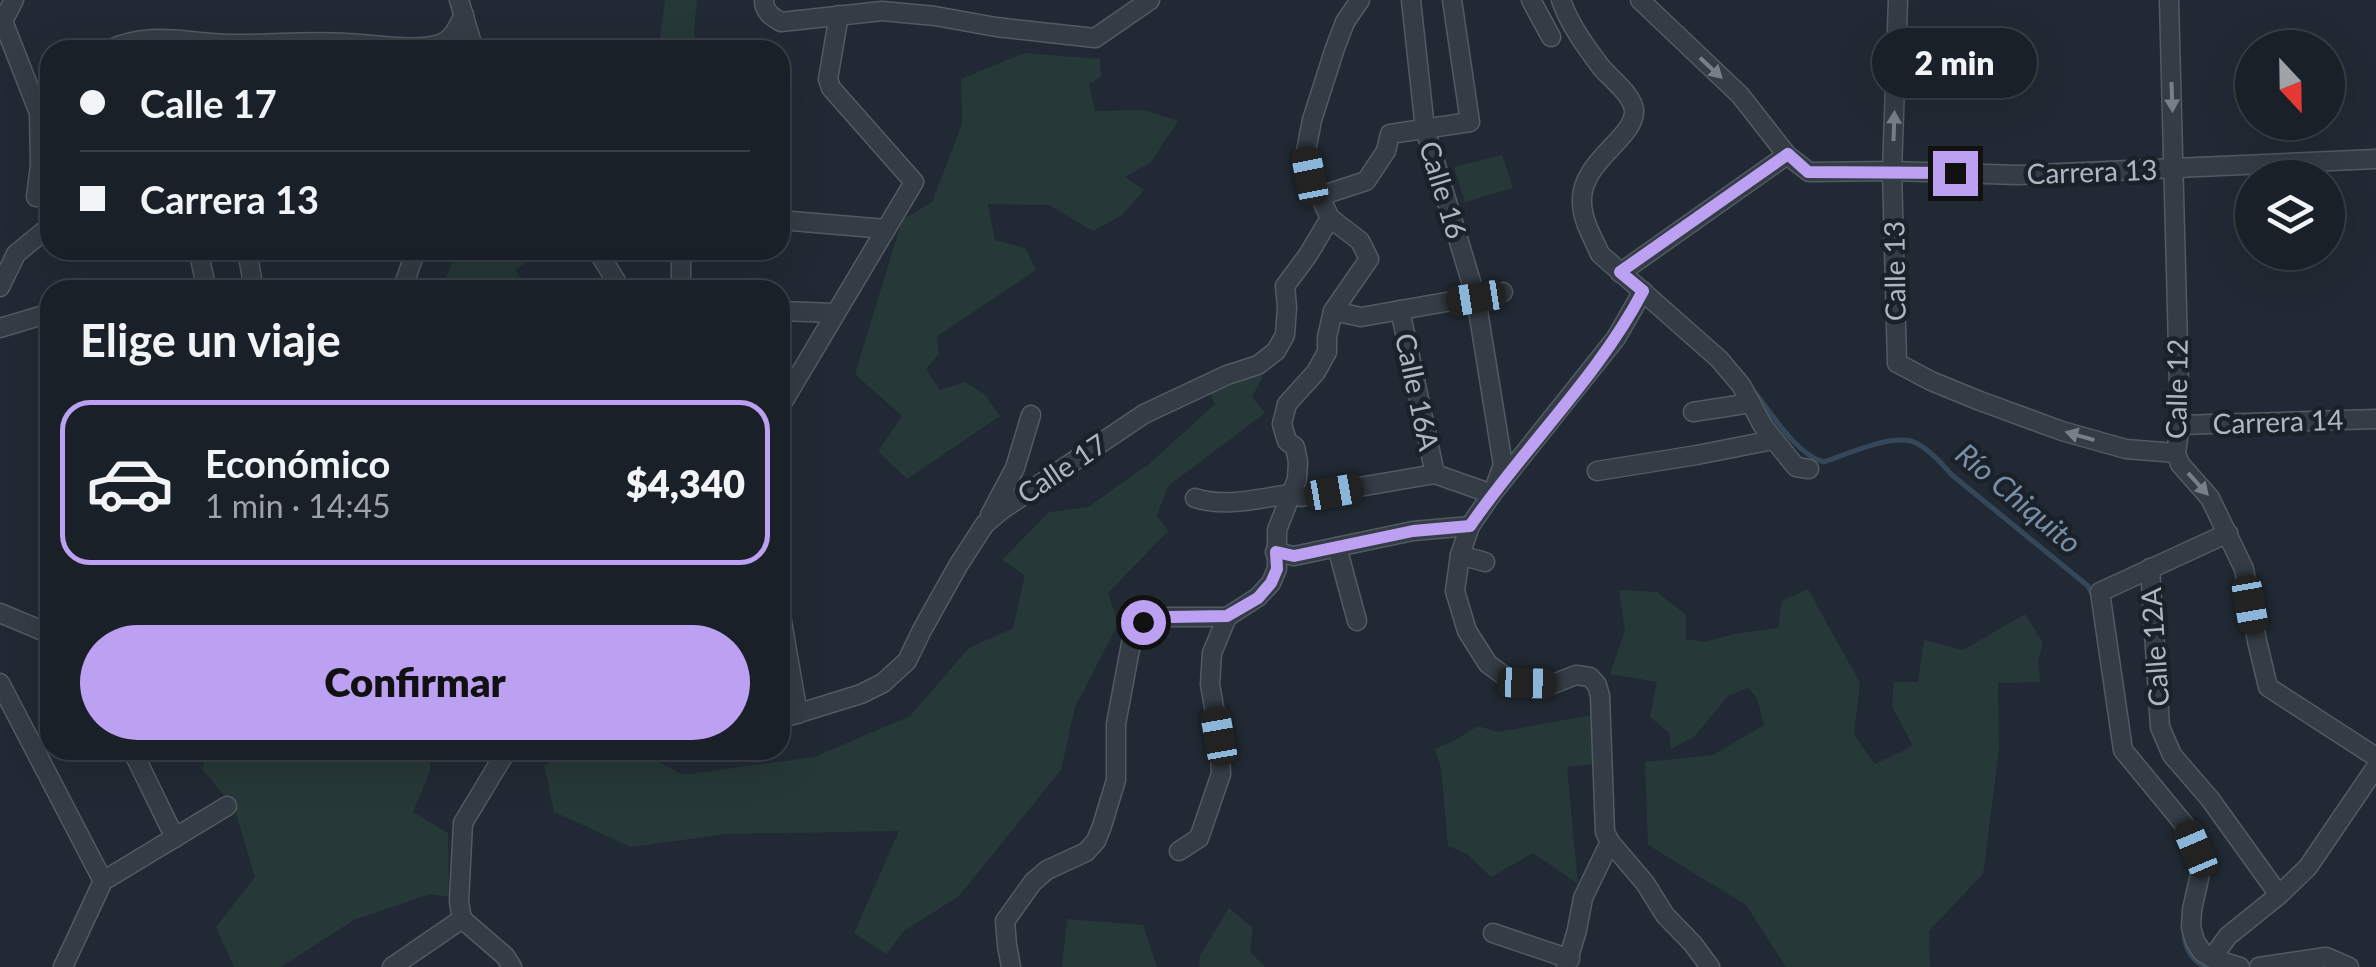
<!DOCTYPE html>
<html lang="es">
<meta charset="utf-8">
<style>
:root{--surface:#192027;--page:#22282f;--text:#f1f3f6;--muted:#9fa3a7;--line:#373e44;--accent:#bca0f2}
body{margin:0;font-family:Lato,sans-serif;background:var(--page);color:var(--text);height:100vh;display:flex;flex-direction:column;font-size:38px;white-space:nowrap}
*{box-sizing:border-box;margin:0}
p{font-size:32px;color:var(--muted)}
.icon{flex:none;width:55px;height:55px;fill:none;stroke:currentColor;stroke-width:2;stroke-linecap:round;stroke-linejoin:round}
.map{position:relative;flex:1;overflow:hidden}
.side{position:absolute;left:40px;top:280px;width:750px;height:480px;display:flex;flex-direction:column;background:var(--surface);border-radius:30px;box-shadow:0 10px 40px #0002,0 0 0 2px var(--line)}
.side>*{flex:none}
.guide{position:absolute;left:40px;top:40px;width:750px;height:220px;border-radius:30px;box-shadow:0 10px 40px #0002,0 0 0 2px var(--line);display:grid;align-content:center;height:220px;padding:0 40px;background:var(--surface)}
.needle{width:65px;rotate:158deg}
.buttons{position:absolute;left:2235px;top:30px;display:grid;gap:20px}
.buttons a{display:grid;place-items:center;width:110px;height:110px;border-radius:50%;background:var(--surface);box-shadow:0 10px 40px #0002,0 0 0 2px var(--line);font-size:50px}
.end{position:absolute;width:45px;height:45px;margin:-22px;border:12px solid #bca0f2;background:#111;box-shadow:0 0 0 5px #111}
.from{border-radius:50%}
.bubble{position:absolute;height:70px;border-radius:35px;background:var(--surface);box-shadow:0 10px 40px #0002,0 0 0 2px var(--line);font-size:32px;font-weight:800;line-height:70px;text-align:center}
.car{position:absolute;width:30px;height:60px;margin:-30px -15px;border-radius:12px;box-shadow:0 0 8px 2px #0007;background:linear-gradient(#222 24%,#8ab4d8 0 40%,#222 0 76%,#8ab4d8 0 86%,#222 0)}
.guide b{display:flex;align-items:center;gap:35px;height:95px;font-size:38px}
.guide b+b{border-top:2px solid var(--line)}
.guide i{width:25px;height:25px;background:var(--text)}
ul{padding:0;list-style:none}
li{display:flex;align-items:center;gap:30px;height:165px;margin:0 20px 15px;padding:0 20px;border:5px solid transparent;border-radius:30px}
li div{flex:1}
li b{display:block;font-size:38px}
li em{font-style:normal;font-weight:800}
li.active{border-color:var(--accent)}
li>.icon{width:90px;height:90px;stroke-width:1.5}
h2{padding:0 40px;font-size:45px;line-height:120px}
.action{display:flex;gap:20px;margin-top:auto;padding:20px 40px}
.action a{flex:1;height:115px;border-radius:60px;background:var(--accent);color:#111;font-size:40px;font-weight:800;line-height:115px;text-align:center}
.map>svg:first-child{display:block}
</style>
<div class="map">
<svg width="2376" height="967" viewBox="0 0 2376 967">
<rect width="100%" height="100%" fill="#212a34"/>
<g fill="#263837">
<polygon points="665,0 697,0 694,31 698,50 661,50 660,39"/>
<polygon points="1024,53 1100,59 1101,77 1089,84 1095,111 1144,110 1178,121 1151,162 1125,177 1144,190 1122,215 1093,231 1049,205 988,204 995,240 1025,248 1036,270 937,336 939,354 926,369 940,390 965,382 984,394 1000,416 907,479 878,451 902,416 855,374 902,220 932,202 962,124 961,79"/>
<polygon points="1502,155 1513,188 1465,202 1454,167"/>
<polygon points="458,250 543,250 541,254 515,270 530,290 461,290 444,282"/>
<polygon points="1260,370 1262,378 1252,397 1265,413 1168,486 1157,515 1168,531 1108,593 1118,624 1075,707 1061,770 959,896 904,931 886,954 854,933 899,831 726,834 631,847 554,812 544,765 576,750 637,750 683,775 814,757 910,716 969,648 1013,628 1025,575 1002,560 1049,512 1088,507 1149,464 1215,404 1208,389"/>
<polygon points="1808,589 1860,683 1854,735 1875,764 1913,746 1892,706 1894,682 1918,682 1924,640 1963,650 2025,614 2043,643 2038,661 2040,682 1998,683 1999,751 1983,874 1929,931 1930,967 1786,967 1746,905 1648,845 1645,762 1713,755 1764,725 1757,698 1748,688 1728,696 1695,736 1671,749 1669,733 1650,717 1657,682 1610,674 1625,631 1619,590 1657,592 1686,615 1686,639 1705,642 1734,634 1778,628 1782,601"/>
<polygon points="1592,715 1596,764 1567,767 1578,884 1533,853 1491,877 1467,854 1448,846 1441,768 1435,749 1454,741 1478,726 1498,732"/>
<polygon points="205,750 430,750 430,771 413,812 448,833 449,897 430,894 354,920 281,967 234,967 216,927 255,877 234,807 203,770"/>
<polygon points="1229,908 1253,928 1250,952 1265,967 1199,967 1200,956"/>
<polygon points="1067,919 1143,925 1157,967 1062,967"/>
</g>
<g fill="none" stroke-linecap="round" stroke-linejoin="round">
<g stroke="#36475a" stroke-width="5">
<path d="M1753,390C1771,412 1796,455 1824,462C1847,454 1895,432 1916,443C1930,450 1942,464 1952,475L2088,586L2093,595"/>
<path d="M2184,933C2185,949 2191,958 2204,967"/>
</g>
<defs>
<g id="minor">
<polyline points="459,0 471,40 471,50"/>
<path d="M764,0C764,12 772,17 781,22L882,11L935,16L996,27L1095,38L1150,0"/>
<polyline points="1411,0 1425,129 1476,298 1503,465 1496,484"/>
<polyline points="1531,0 1551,37"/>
<path d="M1561,0C1569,24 1586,47 1601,67C1611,79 1632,94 1634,110C1636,138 1580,161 1582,202C1582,220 1593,238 1600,254L1719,359L1741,385L1763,426L1796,467L1809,469"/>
<polyline points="1640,0 1740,95 1787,155 1809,172 1892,171 2018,175 2376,159"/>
<polyline points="1898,0 1892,171 1897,363 1931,381 1980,401 2062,431 2126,449 2176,453"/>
<polyline points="2169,0 2180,425 2176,453 2180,464 2210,498 2244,569 2257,641 2268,687 2376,757"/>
<polyline points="3,21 39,113 40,165 36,197"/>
<polyline points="0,23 3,21 14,0"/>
<path d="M108,50C150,30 185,43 230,44C269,45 308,40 347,43C374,44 415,52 440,44C454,39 457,27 464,15"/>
<polyline points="1320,196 1366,181 1386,151 1390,134 1470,122 1452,0"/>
<polyline points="780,220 886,229"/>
<polyline points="198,250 207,290"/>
<polyline points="247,250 254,290"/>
<polyline points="597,250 616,281 604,290"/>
<polyline points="1620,273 1787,155"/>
<polyline points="0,287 16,254 50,226"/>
<polyline points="402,290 416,250"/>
<polyline points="681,290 681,250"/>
<polyline points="1643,291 1616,338 1492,494 1470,526 1460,555 1455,591 1467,631 1488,664 1510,680 1553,684 1576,675 1590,677 1597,685 1600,696 1605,832 1610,842 1645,883 1665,915 1693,944 1710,967"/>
<polyline points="1400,310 1435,474"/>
<polyline points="780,311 835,313"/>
<polyline points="1333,311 1361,317 1503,292"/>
<polyline points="0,328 50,313"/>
<polyline points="780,407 914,182 831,88 828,79 839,15"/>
<polyline points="1693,412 1751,403"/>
<polyline points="2180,425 2376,419"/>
<polyline points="1597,471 1697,455 1773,440"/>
<path d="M1195,498C1226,508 1260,498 1291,494L1301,497L1435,474L1492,494"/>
<polyline points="990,515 1015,468 1031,415"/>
<polyline points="2228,533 2100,592 2123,750 2188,829 2196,849 2200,874 2192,910 2191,927 2195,941 2202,952 2212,958 2240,967"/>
<polyline points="1337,547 1357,621"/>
<polyline points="1275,552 1294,556 1413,531 1470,526"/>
<polyline points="1460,555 1485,562"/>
<polyline points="2150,568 2160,727 2172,755 2210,799 2279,895"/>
<polyline points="780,610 798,714"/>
<polyline points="0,613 50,634"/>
<polyline points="0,683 103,881"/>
<polyline points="780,719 861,694 883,683 907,661 922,630 959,564 985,524 1003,509 1144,414 1227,375 1258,365 1276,351 1285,335 1287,307 1285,286 1308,255 1330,218"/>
<polyline points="132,750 175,838"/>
<polyline points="1179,851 1199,838 1221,774 1219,736 1210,684 1212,653 1227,617"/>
<polyline points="103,881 227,806"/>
<polyline points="462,919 505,956 512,967"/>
<polyline points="1493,933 1570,959"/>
<polyline points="2212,958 2228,936 2279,895 2308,867 2376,767"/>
<polyline points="63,967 103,881"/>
<polyline points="392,967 462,919 459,902 463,823 507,750"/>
<polyline points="1011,967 1007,945 1005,921 1033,882 1047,870 1086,852 1096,841 1102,826 1116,780 1116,724 1133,633 1143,622 1169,617 1227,617 1258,597 1271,583 1277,569 1277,530 1297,479 1298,462 1295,447 1287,441 1282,424 1287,404 1316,372 1327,352 1327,337 1333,311 1369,259 1360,241 1330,218 1310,176 1306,151 1312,120 1335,48 1345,22 1360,0"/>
<polyline points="1566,967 1577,930 1583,898 1610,842"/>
<polyline points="2259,967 2326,957 2349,967"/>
</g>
</defs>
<use href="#minor" stroke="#525a62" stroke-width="21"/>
<use href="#minor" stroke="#343c45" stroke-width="18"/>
</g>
<defs><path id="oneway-solid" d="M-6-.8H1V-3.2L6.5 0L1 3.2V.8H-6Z" transform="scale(2.5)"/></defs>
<g fill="#778089">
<use href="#oneway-solid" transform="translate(1711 68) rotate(43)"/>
<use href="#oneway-solid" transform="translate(2172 97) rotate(88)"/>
<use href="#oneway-solid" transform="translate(1894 126) rotate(-88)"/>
<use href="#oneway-solid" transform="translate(2080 436) rotate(-164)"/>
<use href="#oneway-solid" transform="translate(2198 484) rotate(48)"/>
</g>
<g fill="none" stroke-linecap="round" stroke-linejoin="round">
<path stroke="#bca0f2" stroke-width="12" d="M1143,622L1170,617L1227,616L1258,598L1271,583L1277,569L1276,552L1294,556L1413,531L1470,526C1525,446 1598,377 1643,291L1620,272L1788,154L1808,172L1955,173"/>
</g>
<g text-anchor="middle" stroke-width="9" stroke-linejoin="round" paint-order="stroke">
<g font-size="28" fill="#aeb7c1" stroke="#1a2129">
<text transform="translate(2092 172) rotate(-2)" y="10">Carrera 13</text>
<text transform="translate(1443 190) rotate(73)" y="10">Calle 16</text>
<text transform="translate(1895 271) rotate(-91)" y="10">Calle 13</text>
<text transform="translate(2177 389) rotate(-89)" y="10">Calle 12</text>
<text transform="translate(1417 392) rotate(78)" y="10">Calle 16A</text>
<text transform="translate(2278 422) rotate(-2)" y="10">Carrera 14</text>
<text transform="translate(1062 469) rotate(-34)" y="10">Calle 17</text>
<text transform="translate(2155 647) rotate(-94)" y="10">Calle 12A</text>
</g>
<g font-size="30" font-style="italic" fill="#798fa8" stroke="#1a2129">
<text transform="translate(2018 499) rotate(40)" y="10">Río Chiquito</text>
</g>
</g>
</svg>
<div class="buttons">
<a><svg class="needle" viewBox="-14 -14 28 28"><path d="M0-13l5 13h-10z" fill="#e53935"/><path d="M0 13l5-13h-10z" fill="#9fa3a7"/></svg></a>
<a><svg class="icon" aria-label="layers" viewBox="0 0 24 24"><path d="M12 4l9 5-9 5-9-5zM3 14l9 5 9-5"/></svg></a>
</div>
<i class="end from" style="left:1143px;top:622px"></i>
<i class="end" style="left:1955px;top:173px"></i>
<div class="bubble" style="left:1872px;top:28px;width:165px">2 min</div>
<i class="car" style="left:1310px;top:176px;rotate:349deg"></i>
<i class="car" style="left:1476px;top:298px;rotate:261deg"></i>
<i class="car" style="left:1334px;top:492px;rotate:80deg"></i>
<i class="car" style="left:2250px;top:605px;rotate:170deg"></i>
<i class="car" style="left:1527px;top:683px;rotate:92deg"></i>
<i class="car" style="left:1219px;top:736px;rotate:350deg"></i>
<i class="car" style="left:2196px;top:849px;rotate:337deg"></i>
<div class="guide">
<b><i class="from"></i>Calle 17</b>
<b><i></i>Carrera 13</b>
</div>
<section class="side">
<h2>Elige un viaje</h2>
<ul>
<li class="active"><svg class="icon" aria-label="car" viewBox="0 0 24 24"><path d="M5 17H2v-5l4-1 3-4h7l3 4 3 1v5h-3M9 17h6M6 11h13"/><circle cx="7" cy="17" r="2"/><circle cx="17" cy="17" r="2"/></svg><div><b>Económico</b><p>1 min · 14:45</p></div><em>$4,340</em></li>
</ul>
<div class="action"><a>Confirmar</a></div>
</section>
</div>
